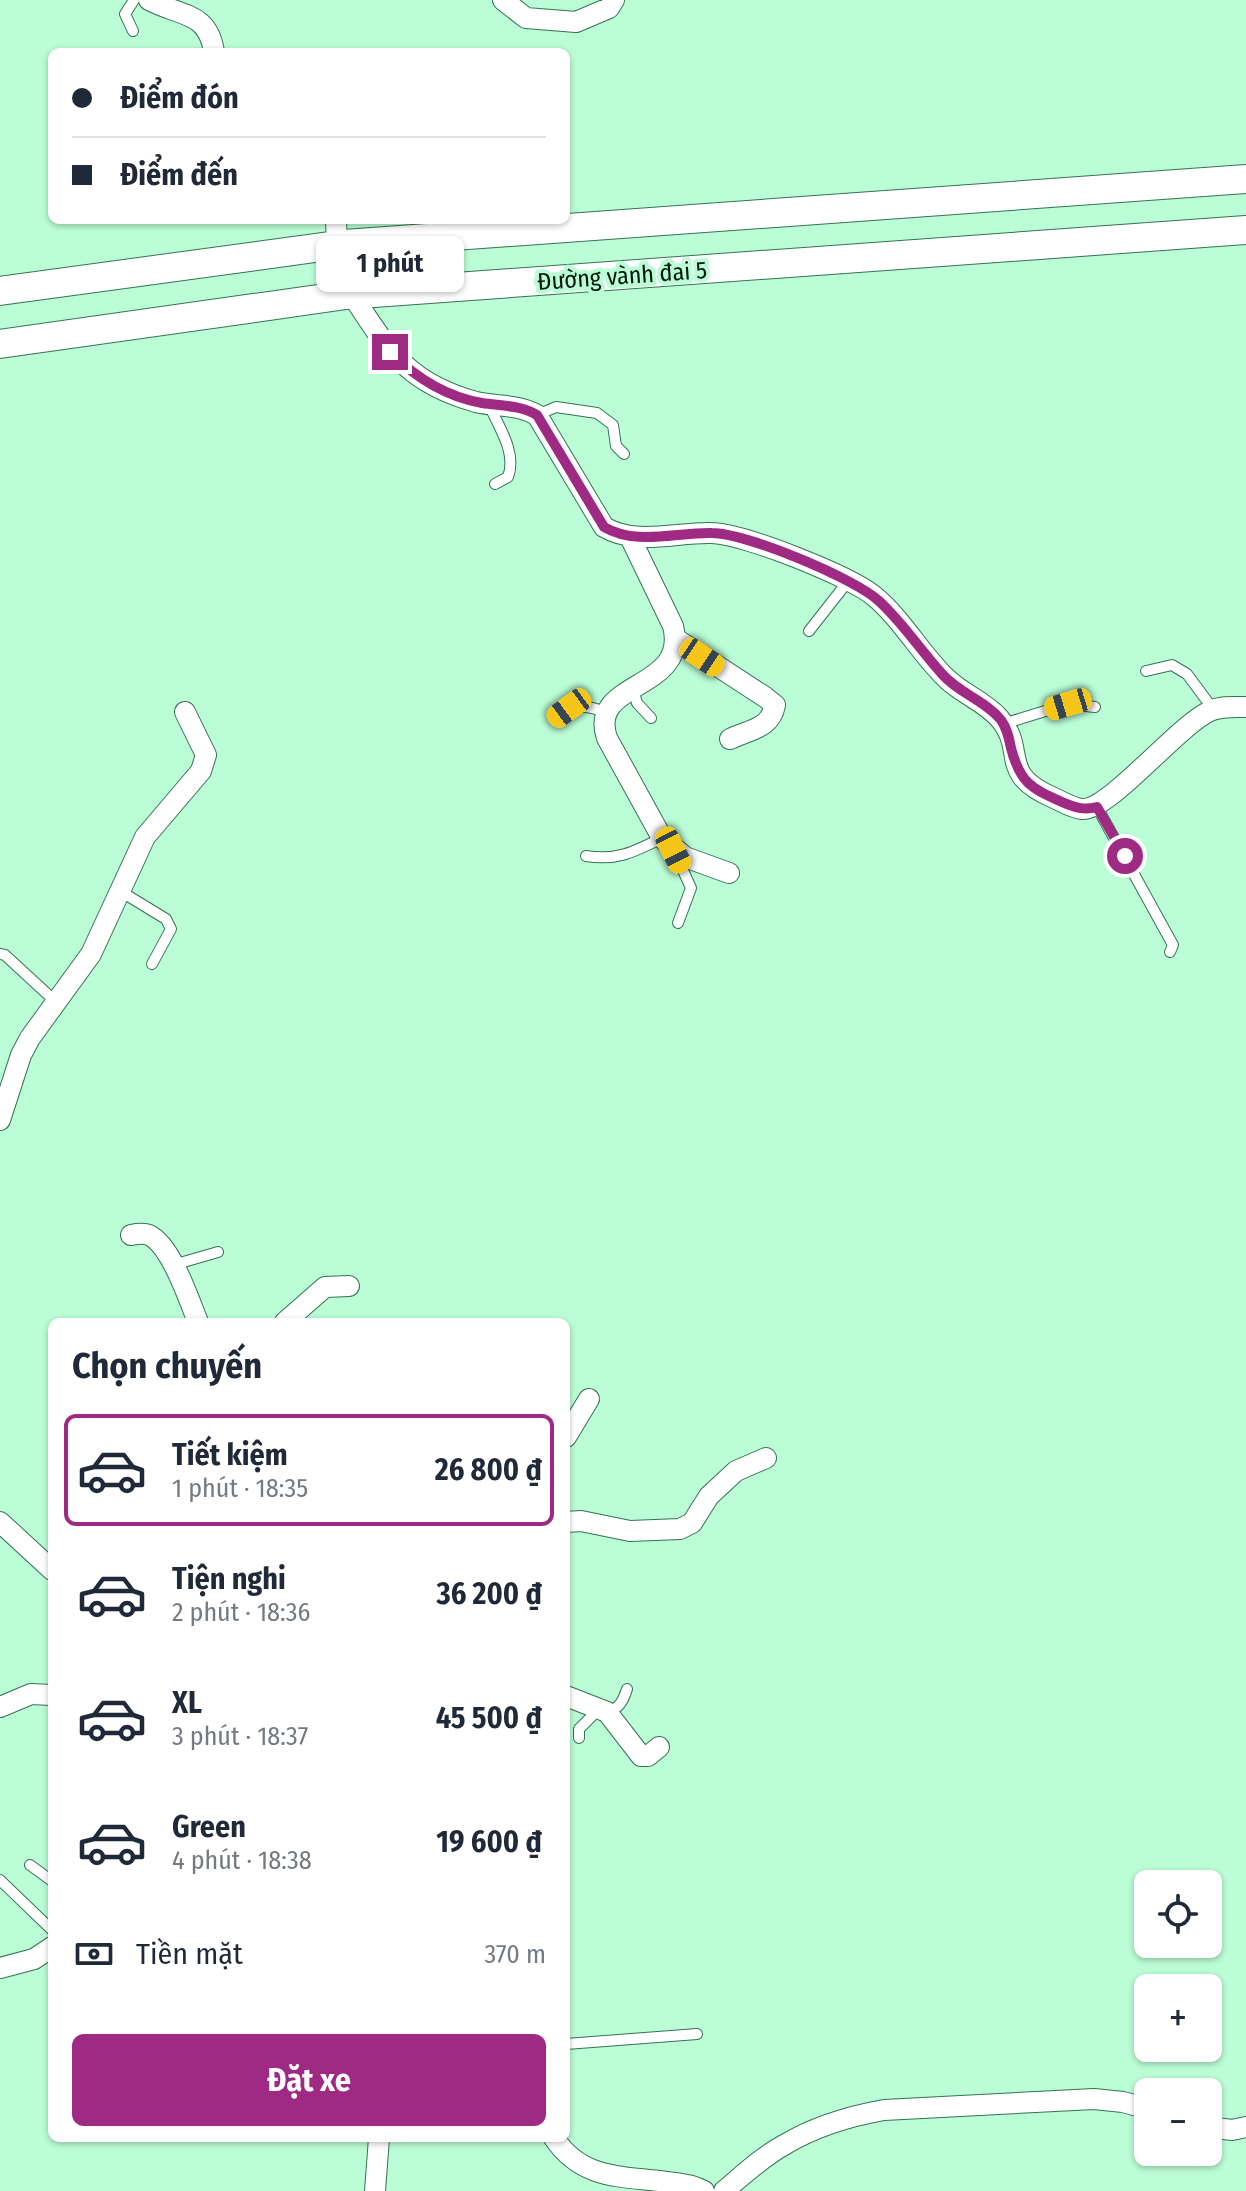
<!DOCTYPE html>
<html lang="vi">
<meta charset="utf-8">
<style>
:root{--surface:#fff;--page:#f6f6f7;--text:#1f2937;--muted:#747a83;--line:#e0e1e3;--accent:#9f2a84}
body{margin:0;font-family:"Fira Sans Condensed",sans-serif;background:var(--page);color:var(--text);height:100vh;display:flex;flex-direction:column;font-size:30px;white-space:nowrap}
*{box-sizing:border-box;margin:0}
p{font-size:26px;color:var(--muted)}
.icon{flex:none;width:44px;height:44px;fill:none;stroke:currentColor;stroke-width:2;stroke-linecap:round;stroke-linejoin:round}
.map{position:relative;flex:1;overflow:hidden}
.sheet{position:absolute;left:48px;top:1318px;width:522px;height:824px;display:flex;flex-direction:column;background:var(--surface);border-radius:12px;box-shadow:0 2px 6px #0004}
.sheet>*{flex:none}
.guide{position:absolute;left:48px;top:48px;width:522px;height:176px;border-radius:12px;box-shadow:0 2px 6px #0004;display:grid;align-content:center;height:176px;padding:0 24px;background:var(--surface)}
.controls{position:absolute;left:1134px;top:1870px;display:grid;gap:16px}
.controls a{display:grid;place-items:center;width:88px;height:88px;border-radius:12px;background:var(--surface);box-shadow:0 2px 6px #0004;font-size:40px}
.end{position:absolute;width:36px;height:36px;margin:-18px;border:10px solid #9f2a84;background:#fff;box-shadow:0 0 0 4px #fff}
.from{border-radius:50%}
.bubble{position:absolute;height:56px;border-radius:12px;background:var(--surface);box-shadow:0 2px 6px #0004;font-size:26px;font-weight:700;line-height:56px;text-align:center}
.car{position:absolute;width:24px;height:48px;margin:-24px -12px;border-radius:10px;box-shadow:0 0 6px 2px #0007;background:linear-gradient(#f5c518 24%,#345 0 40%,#f5c518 0 76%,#345 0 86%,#f5c518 0)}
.guide b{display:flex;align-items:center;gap:28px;height:76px;font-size:30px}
.guide b+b{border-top:2px solid var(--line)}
.guide i{width:20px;height:20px;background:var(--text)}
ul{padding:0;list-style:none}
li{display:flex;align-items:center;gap:24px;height:112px;margin:0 16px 12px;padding:0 8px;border:4px solid transparent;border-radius:12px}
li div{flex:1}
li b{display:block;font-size:30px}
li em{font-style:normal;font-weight:700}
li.active{border-color:var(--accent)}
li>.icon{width:72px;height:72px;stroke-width:1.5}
h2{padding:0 24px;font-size:36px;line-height:96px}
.pay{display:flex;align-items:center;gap:20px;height:88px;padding:0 24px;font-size:30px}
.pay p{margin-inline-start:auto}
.cta{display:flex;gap:16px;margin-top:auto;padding:16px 24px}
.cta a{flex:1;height:92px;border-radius:12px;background:var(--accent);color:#fff;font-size:32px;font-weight:700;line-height:92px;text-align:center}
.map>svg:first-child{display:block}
</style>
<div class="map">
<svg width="1246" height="2191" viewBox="0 0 1246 2191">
<rect width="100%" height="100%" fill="#bbfdd6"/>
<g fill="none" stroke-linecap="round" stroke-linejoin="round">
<defs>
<g id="service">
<polyline points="133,31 125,14 134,0"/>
<path d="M489,405C499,427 517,453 508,477L495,484"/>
<polyline points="537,415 556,407 597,413 613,425 616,446 624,454"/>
<polyline points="809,631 849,580"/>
<polyline points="1146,671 1172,665 1187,674 1213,709"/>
<polyline points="633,689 637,703 651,718"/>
<path d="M555,718C573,705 585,704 605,712"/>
<polyline points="1003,724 1068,704 1095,707"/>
<polyline points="1097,807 1173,945 1170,952"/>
<polyline points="676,855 691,888 678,923"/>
<path d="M586,856C617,861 634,852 662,838"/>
<polyline points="120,891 166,919 171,929 152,964"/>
<polyline points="0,954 5,955 57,1003"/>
<polyline points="173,1265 218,1252"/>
<path d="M607,1712C620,1708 623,1701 627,1689"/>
<polyline points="579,1738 579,1729 599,1709"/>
<polyline points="30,1865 52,1881"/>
<polyline points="0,1880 52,1930"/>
<polyline points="566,2044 697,2034"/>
</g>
<g id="minor">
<path d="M149,0C181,17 208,11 214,52"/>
<polyline points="503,0 526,18 576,22 609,8 614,0"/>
<polyline points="336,220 337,245"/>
<path d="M352,295C389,351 407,383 476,402C497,407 518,404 537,415L604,527C636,546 676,532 711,533C742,533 850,576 874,596C902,619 920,653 946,678C962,694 984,701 999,718C1028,751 996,773 1054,798C1063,802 1072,808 1082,809C1109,811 1177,726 1210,711C1221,706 1234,707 1246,707"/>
<path d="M630,537L673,626C690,691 587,680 607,738L662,838L685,857L729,873"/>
<path d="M676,639L765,697L775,705C771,729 748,730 730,739"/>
<polyline points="0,1120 21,1055 30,1038 91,954 145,837 201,771 206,755 185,712"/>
<path d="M131,1235C136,1234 144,1233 149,1235C171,1245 189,1300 198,1322"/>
<polyline points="285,1322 325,1287 349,1286"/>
<polyline points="566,1437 589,1399"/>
<polyline points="0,1522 52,1570"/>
<polyline points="566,1522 581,1521 630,1531 680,1529 692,1523 709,1496 736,1471 766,1458"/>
<polyline points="566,1696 607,1712 641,1756 648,1756 659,1747"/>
<polyline points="0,1707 31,1694 52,1695"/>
<polyline points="0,1968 34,1959 52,1947"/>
<polyline points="1208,2127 1232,2130 1246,2127"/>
<path d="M554,2138C582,2180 622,2176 667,2182C680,2183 693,2185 704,2191"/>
<polyline points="375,2191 379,2138"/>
<path d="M724,2191C743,2175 762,2157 784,2145C814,2127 850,2116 884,2110L1094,2099L1123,2102L1148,2109"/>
</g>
<g id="secondary">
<polyline points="0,291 344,244 1246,179"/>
<polyline points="0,344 346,295 1246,230"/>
</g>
</defs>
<use href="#service" stroke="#347353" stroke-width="12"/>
<use href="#minor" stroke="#347353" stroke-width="22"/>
<use href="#secondary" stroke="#347353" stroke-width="30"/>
<use href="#service" stroke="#fff" stroke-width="10"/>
<use href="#minor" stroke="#fff" stroke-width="20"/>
<use href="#secondary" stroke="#fff" stroke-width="28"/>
</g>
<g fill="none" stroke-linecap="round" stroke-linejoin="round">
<path stroke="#9f2a84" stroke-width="10" d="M390,352C415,377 447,397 482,403C501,406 520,405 537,415L604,527C636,546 676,532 712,533C746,533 854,578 879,601C903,623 921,651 943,675C959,693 986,701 1001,720C1007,728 1009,738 1011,748C1020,783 1031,788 1062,802C1074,807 1083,811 1097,807L1125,856"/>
</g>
<g text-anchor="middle" stroke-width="8" stroke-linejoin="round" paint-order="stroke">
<g font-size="24" fill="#00170a" stroke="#bbfdd6">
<text transform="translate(622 276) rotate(-4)" y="8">Đường vành đai 5</text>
</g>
</g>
</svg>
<div class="controls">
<a><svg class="icon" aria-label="locate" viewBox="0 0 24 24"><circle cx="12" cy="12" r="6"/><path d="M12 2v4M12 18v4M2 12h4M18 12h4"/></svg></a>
<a>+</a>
<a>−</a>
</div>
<i class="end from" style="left:1125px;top:856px"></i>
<i class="end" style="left:390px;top:352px"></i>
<div class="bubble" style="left:316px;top:236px;width:148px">1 phút</div>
<i class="car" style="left:702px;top:657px;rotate:124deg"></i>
<i class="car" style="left:1068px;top:704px;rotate:253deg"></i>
<i class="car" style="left:569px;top:708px;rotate:234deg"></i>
<i class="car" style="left:673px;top:850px;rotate:153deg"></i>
<div class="guide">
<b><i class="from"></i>Điểm đón</b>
<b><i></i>Điểm đến</b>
</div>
<section class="sheet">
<h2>Chọn chuyến</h2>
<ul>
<li class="active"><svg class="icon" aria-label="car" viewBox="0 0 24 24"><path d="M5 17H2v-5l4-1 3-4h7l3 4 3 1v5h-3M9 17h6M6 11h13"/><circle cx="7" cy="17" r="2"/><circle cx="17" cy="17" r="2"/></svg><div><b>Tiết kiệm</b><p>1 phút · 18:35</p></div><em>26 800 ₫</em></li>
<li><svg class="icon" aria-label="car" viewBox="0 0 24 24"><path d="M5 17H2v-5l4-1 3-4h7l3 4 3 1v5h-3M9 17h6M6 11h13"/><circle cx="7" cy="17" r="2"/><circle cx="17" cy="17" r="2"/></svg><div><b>Tiện nghi</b><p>2 phút · 18:36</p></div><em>36 200 ₫</em></li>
<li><svg class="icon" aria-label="car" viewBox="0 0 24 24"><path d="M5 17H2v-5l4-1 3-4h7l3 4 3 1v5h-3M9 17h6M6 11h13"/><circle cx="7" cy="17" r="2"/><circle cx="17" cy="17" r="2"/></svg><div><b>XL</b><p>3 phút · 18:37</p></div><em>45 500 ₫</em></li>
<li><svg class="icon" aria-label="car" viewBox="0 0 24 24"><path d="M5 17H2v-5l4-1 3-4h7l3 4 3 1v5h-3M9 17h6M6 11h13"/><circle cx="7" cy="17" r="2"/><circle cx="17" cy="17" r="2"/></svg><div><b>Green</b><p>4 phút · 18:38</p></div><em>19 600 ₫</em></li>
</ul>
<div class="pay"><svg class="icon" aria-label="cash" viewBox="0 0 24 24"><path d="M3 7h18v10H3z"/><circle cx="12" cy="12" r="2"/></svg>Tiền mặt<p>370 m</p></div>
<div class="cta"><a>Đặt xe</a></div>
</section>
</div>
